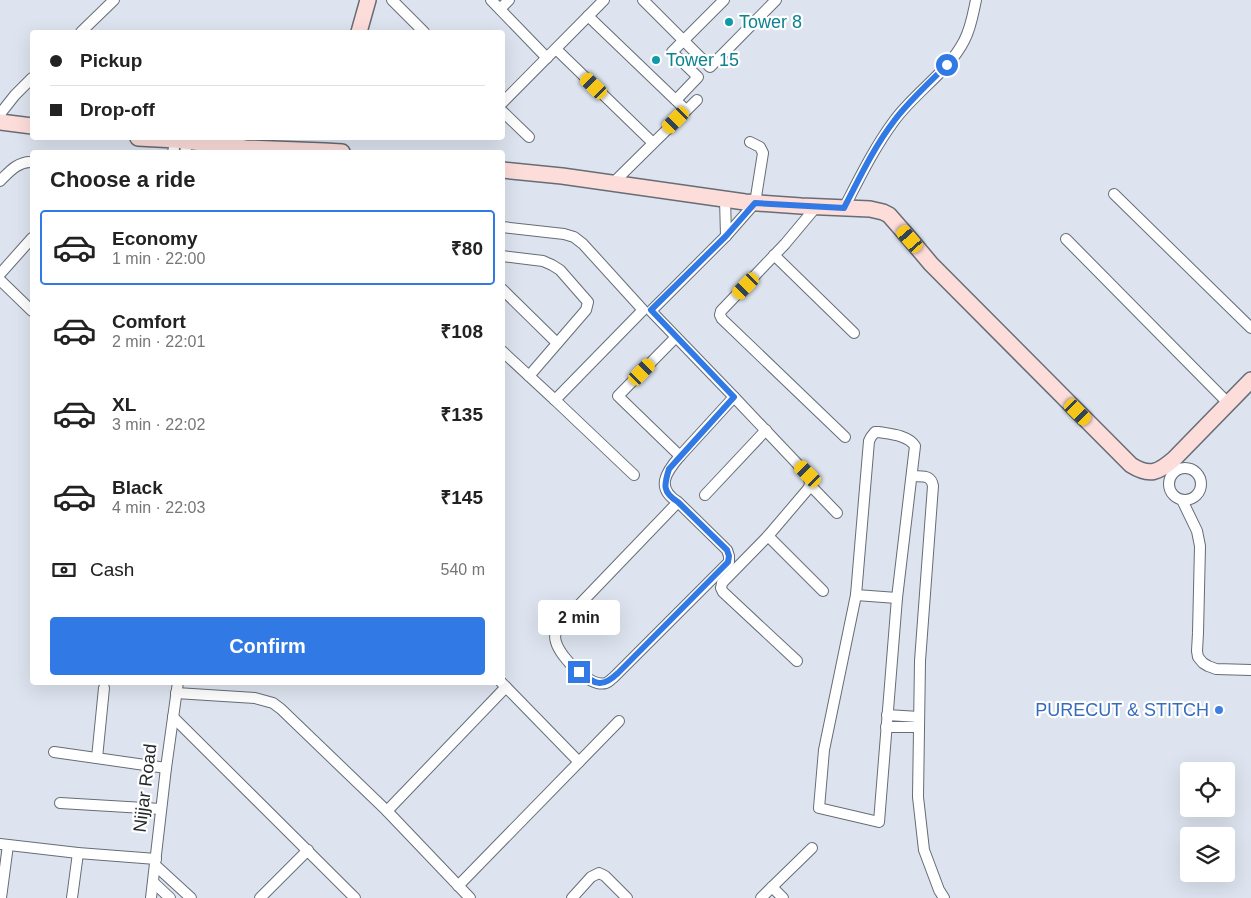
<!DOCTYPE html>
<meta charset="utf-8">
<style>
:root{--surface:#fff;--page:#f2f2f2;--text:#222;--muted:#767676;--line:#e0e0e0;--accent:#3179e5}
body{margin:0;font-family:Arial,sans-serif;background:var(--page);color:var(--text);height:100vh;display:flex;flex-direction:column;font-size:19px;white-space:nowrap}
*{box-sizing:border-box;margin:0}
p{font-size:16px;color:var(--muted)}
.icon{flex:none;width:28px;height:28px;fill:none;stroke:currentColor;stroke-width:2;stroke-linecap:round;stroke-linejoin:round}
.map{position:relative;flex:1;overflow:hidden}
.side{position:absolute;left:30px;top:150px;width:475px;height:535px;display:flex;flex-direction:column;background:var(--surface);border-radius:5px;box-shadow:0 5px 20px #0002}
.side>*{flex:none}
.hud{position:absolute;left:30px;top:30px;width:475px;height:110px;border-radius:5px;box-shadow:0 5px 20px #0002;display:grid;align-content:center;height:110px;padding:0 20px;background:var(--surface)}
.fabs{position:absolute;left:1180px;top:762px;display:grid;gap:10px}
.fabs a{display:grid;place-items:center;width:55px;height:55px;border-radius:5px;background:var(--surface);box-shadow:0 5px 20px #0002;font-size:25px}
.end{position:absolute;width:22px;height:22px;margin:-11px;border:6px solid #3179e5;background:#fff;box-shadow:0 0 0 2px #fff}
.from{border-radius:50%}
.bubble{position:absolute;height:35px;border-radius:5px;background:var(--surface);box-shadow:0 5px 20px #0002;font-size:16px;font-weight:800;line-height:35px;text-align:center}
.car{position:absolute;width:15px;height:30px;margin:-15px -8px;border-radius:6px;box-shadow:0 0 4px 1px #0007;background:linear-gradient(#f5c518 24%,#345 0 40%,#f5c518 0 76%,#345 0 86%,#f5c518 0)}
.hud b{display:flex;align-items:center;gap:18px;height:48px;font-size:19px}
.hud b+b{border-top:1px solid var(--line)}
.hud i{width:12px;height:12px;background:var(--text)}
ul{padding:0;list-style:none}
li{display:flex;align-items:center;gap:15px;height:75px;margin:0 10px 8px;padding:0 10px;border:2px solid transparent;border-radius:5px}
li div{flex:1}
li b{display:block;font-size:19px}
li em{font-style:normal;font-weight:800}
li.on{border-color:var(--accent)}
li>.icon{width:45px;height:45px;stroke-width:1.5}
h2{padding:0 20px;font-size:22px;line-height:60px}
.pay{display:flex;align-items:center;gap:12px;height:55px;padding:0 20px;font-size:19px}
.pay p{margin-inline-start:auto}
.cta{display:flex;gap:10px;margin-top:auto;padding:10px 20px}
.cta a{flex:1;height:58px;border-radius:5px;background:var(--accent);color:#fff;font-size:20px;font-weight:800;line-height:58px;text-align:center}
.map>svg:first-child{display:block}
</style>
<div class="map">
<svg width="1251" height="898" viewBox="0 0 1251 898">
<rect width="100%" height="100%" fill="#dde4ef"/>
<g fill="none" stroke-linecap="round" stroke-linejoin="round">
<defs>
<g id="street">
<polyline points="392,0 424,32"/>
<polyline points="491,0 547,58"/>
<polyline points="643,0 710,67 776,0"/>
<polyline points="500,9 509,0"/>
<polyline points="588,16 686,110"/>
<polyline points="81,32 114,0"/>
<polyline points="556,49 653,143"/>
<polyline points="676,100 698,77 672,52 724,0"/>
<polyline points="502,103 604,0"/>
<polyline points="502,111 529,137"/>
<polyline points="0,114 15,95 32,78"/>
<polyline points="173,152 176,140"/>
<polyline points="185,152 188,142"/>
<path d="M0,181C9,172 18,161 32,162"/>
<polyline points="613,183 697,100"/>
<polyline points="1114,194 1251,328"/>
<polyline points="725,199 726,236"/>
<polyline points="816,207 785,244 721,311 720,315 722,319 845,437"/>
<path d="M844,208C859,179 874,148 894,121C914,93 948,72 964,41C971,28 973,14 976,0"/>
<polyline points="502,227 564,234 574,237 583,244 643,310 555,400 502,351"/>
<polyline points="1066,239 1228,403"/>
<polyline points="774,255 854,333"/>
<polyline points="502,256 543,261 552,265 560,270 588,302 586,310 529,376"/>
<polyline points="0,274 32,238"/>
<polyline points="0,280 32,311"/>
<polyline points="502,289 557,343"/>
<polyline points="676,337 618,396 680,456 734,397 651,311 726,236 755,203 763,153 760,147 750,142"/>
<path d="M734,397L807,474C810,480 811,484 808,489L768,536L722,583L721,588L723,592L797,661"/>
<polyline points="555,400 634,475"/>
<path d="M875,432H878C890,434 908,435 915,446L897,598L879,822L819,808L824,750L856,595L869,441L871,437Z"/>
<circle cx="1185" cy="484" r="16"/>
<path d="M912,476C922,477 931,474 933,486L920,661L918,797L924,850L939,890L944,898"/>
<polyline points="810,485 837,513"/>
<polyline points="705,495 766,430"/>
<polyline points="1182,500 1197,531 1200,546 1198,633 1197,651 1198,657 1203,663 1208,666 1216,669 1251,670"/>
<path d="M678,502L558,627C555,632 554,636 556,642C560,657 590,688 606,683C609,682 611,679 613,678L729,562V556L727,550L678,502C655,488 666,472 680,456"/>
<polyline points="768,536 823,591"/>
<polyline points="856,595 897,598"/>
<polyline points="501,682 579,762"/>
<polyline points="176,693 255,698 273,703 281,709 387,811 470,898"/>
<polyline points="887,715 919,717"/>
<polyline points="173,717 355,898"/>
<polyline points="886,727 919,727"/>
<polyline points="54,752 166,768"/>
<polyline points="97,758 104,688"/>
<polyline points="60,803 161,809"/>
<polyline points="387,811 506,687"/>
<polyline points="0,844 78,853 156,859"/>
<polyline points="155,865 191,898"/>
<polyline points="153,882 170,898"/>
<polyline points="458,886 619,721"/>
<polyline points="772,887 812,848"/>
<polyline points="1,898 8,845"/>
<polyline points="72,898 78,853"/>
<polyline points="151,898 166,768 178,682"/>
<polyline points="260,898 308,850"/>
<polyline points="572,898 591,877 599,873 605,876 627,898"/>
<polyline points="761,898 772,887 783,898"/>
</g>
<g id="secondary">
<polyline points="359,32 368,0"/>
<polyline points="0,122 32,126"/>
<polyline points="138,138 176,140 246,148 325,151 342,152"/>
<path d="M502,170L562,176L745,202L801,206L870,209L883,212L889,215L910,239L931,264L1131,465C1150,477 1159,472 1174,459L1251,380"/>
</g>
</defs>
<use href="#street" stroke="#666d76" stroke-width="12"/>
<use href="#secondary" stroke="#666d76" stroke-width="18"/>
<use href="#street" stroke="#fff" stroke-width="10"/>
<use href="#secondary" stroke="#fdddda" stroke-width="15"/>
</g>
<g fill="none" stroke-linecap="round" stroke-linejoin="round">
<path stroke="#3179e5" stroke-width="6" d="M579,672C596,684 601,689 618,673L728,562L729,556L727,550L678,502C662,492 664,485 669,469L734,397L651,310L726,236L755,203L844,208C859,179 874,147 894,121C909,101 929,83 947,65"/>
</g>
<g fill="#0f9aa8" stroke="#fff" stroke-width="2">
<circle cx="729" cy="22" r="5"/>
<circle cx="656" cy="60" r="5"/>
</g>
<circle fill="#3f7fe0" stroke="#fff" stroke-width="2" cx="1219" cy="710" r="5"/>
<g text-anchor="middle" stroke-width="4.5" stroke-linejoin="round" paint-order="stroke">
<g font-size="18" fill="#0d838f" stroke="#fff" text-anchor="start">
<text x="739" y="28">Tower 8</text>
<text x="666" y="66">Tower 15</text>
</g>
<g font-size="18" fill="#366cbe" stroke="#fff" text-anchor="end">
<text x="1209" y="716">PURECUT &amp; STITCH</text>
</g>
<g font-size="18" fill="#25282c" stroke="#fff">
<text transform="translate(145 788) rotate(-83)" y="6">Nijjar Road</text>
</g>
</g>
</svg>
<div class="fabs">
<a><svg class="icon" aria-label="locate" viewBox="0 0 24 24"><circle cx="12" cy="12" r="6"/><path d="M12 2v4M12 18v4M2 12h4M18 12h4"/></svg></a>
<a><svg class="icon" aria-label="layers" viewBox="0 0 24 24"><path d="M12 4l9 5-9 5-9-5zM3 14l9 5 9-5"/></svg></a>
</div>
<i class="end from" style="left:947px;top:65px"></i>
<i class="end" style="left:579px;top:672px"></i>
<div class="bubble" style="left:538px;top:600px;width:82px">2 min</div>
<i class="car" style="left:594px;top:86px;rotate:314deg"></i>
<i class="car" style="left:676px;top:120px;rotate:225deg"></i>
<i class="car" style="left:910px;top:239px;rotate:319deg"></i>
<i class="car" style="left:746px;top:286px;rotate:224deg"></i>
<i class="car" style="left:642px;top:372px;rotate:44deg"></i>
<i class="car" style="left:1078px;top:412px;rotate:135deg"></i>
<i class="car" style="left:808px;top:474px;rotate:316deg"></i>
<div class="hud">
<b><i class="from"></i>Pickup</b>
<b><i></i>Drop-off</b>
</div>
<section class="side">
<h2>Choose a ride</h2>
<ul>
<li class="on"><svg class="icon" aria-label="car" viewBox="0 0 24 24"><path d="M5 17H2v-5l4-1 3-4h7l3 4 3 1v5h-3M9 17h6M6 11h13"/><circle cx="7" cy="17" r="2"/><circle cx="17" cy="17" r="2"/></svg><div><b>Economy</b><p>1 min · 22:00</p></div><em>₹80</em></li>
<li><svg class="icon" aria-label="car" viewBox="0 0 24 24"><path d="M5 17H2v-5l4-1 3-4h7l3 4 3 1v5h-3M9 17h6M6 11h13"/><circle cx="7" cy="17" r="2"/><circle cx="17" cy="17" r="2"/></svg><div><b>Comfort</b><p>2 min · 22:01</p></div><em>₹108</em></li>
<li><svg class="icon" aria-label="car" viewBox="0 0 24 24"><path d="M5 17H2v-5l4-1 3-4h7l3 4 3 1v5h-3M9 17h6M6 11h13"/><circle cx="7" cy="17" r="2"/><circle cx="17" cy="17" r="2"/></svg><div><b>XL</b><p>3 min · 22:02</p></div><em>₹135</em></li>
<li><svg class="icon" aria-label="car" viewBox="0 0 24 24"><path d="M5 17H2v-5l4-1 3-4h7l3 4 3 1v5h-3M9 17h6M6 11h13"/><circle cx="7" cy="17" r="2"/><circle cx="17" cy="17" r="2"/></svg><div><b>Black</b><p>4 min · 22:03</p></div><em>₹145</em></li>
</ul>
<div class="pay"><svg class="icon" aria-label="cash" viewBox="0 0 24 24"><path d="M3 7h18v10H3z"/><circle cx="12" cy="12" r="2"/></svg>Cash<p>540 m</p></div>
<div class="cta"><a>Confirm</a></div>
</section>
</div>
